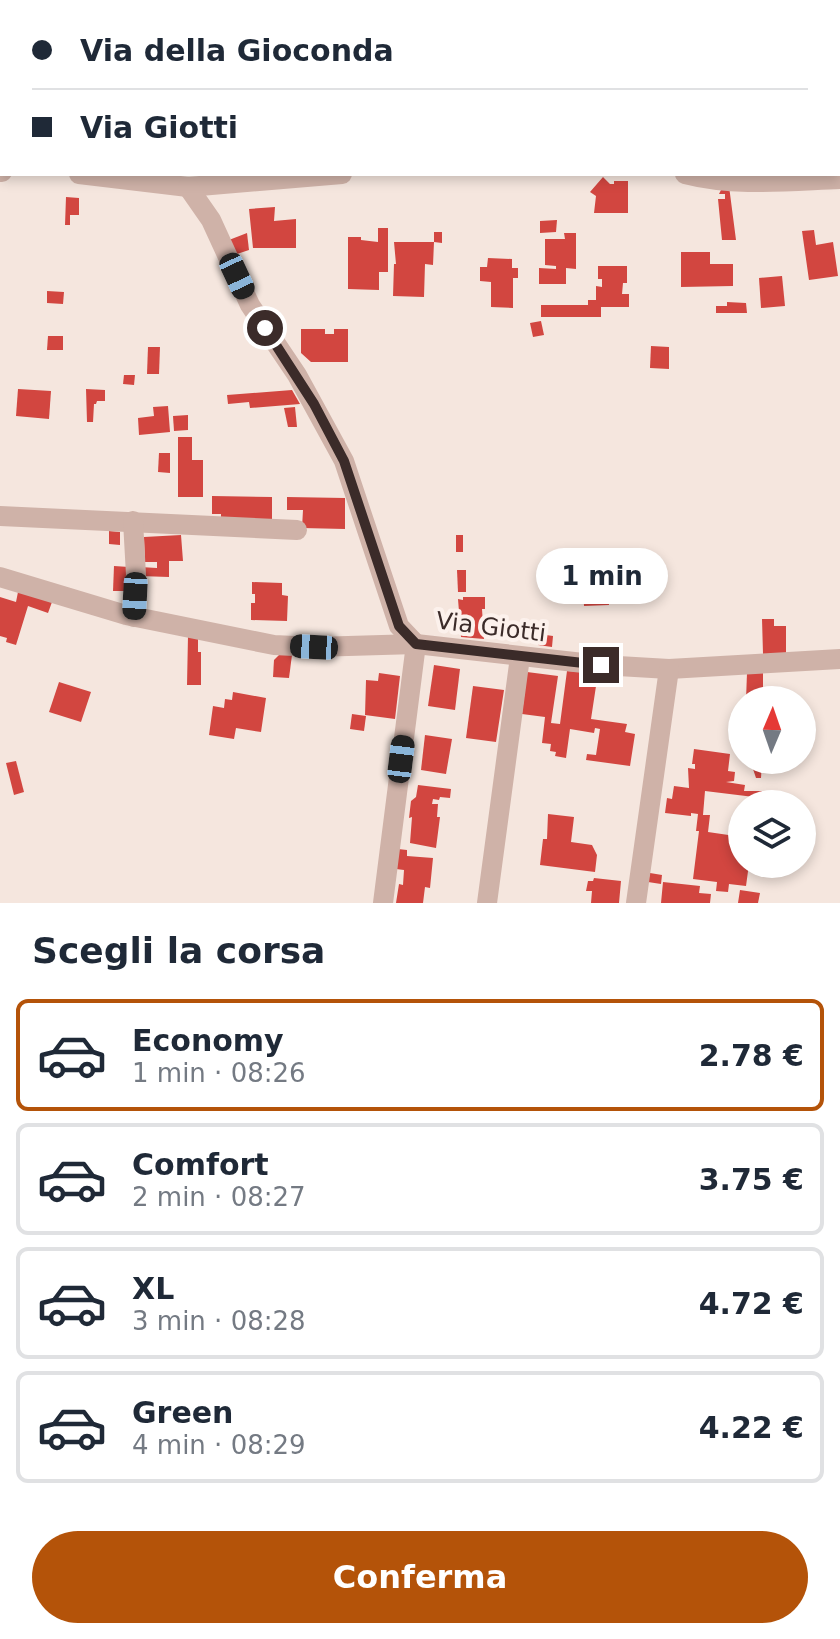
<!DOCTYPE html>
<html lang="it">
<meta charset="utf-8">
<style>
:root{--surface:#fff;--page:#f2f2f3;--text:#1f2937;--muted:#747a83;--line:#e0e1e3;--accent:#b45309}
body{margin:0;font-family:"DejaVu Sans",sans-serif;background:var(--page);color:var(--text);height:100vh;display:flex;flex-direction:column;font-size:30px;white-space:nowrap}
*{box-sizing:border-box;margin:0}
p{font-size:26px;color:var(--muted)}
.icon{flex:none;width:44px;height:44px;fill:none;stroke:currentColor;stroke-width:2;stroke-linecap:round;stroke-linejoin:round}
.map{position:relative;height:903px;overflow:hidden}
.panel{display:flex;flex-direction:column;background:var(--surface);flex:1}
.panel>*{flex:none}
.banner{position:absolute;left:0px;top:0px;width:840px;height:176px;box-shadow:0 4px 12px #0003;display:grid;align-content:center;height:176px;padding:0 32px;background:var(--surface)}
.needle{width:52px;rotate:2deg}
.tools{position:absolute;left:728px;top:686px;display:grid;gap:16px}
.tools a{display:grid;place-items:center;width:88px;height:88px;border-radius:50%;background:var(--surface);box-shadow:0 4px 12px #0003;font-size:40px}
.end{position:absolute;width:36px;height:36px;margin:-18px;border:10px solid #3b2b29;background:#fff;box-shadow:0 0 0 4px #fff}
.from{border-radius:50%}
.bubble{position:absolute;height:56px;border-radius:28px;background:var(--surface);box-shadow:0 4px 12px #0003;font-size:26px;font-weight:600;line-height:56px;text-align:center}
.car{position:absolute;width:24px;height:48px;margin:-24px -12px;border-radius:10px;box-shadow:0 0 6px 2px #0007;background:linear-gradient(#222 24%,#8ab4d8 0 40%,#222 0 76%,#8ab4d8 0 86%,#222 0)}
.banner b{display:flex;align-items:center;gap:28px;height:76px;font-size:30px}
.banner b+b{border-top:2px solid var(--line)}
.banner i{width:20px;height:20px;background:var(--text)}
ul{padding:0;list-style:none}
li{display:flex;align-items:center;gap:24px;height:112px;margin:0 16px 12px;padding:0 16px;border:4px solid var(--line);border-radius:12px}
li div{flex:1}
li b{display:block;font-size:30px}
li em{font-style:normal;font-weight:600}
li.active{border-color:var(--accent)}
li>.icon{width:72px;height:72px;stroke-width:1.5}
h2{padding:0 32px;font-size:36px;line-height:96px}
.action{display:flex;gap:16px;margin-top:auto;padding:16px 32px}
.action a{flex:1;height:92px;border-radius:48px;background:var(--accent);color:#fff;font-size:32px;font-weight:600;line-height:92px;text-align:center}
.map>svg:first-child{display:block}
</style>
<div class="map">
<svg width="840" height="903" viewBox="0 0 840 903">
<rect width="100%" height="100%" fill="#f5e6de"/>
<g fill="#d24640">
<polygon points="603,177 610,184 614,184 614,181 628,181 628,213 594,213 596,196 590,192"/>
<polygon points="723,186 729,186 736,240 722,240 718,199 725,199 725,194 719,194"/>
<polygon points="66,197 79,198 79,215 70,215 70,225 65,225"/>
<polygon points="275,207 274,221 296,219 296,248 253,248 249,209"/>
<polygon points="557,220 556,232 540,233 540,221"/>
<polygon points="378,228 388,228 388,272 379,272 379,290 348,289 348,237 361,237 361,240 378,242"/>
<polygon points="814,230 816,245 833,242 838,276 809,280 802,231"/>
<polygon points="434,232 442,232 442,243 434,242 433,265 425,264 424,297 393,296 394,264 396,264 394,242 434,242"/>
<polygon points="247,233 249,250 234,255 229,240"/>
<polygon points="564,233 576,233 576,269 566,268 566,284 539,284 539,268 556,269 556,266 545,265 545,239 565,239"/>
<polygon points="681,252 710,252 710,264 733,264 733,286 681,287"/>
<polygon points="488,258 512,259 512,268 518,268 518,278 513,278 513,308 491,307 491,282 480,281 480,267 487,267"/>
<polygon points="598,266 627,266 627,283 623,283 622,294 629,294 629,307 601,307 601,317 541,317 541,305 588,305 588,300 596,300 596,286 602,287 602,279 598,279"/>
<polygon points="782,276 785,306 761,308 759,278"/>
<polygon points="47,291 64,292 63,304 47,303"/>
<polygon points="727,302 746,303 747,313 716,313 716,306 727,306"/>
<polygon points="541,321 544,335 533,337 530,323"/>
<polygon points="301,329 325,329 325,334 334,334 334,329 348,329 348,362 311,362 301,353"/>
<polygon points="48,336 63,336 63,350 47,350"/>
<polygon points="651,346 669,347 669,369 650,368"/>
<polygon points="148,347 160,347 159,374 147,374"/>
<polygon points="124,375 135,375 134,385 123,384"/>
<polygon points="18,389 51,391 49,419 16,416"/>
<polygon points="86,389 105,390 105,401 97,401 96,404 94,404 93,422 87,422"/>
<polygon points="292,390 300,404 250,408 249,402 228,404 227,395"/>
<polygon points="168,406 170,432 139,435 138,418 154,416 153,407"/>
<polygon points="295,407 297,427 288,427 284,408"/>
<polygon points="188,415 188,430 174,431 173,416"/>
<polygon points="178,437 192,437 192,460 203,460 203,497 178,497"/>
<polygon points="159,453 170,453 170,473 158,472"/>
<polygon points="212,496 272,497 272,521 221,520 221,514 212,514"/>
<polygon points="287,497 345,498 345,529 302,528 303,510 287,510"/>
<polygon points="109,531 120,532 120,545 109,544"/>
<polygon points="181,535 183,561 169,561 169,577 139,576 140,567 157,568 157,562 145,562 144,537"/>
<rect x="456" y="535" width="7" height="17"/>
<polygon points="114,566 129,567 130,591 113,591"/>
<polygon points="457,570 466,570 466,592 458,592"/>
<polygon points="252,582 282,583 282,595 288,596 287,621 251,620 251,603 255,603 255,594 252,594"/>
<polygon points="608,584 609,605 584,606 583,585"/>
<polygon points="18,592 52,602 48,613 28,606 16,645 6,642 7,638 0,636 0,597 16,602"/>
<polygon points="463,597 485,597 485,609 482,609 484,639 461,637 458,599 463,600"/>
<polygon points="762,619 774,619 774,626 786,626 786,654 763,654"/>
<polygon points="539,634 553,636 552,647 538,645"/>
<polygon points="188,636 198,639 198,652 201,652 201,685 187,685"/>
<polygon points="280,654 292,655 289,678 273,677 274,660"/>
<polygon points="434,665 460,669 455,710 428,706"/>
<polygon points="567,671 598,673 591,719 627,724 625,732 635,734 630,766 586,760 587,754 596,755 600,729 595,728 594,733 570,729 566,758 555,756 556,752 550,751 551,744 542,743 545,717 522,714 527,672 558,676 551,723 560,724"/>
<polygon points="379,673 400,676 395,719 365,715 366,680 378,681"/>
<polygon points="747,673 763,673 763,700 746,700"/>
<polygon points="59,682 91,692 81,722 49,712"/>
<polygon points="473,686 504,690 496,742 466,738"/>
<polygon points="233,692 266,698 261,732 236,728 234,739 209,735 213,706 224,708 225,699 232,700"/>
<polygon points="352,714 366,716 364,731 350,729"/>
<polygon points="425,735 452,739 446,774 421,770"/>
<polygon points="694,749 730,754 728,771 735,772 734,781 726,782 745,785 744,791 762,791 760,804 754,804 754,797 705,791 703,815 710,815 708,832 742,837 742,864 749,864 746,886 729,884 728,892 716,891 717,882 693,879 699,831 696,831 698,814 691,813 691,816 665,813 667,798 672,799 674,786 689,788 688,768 695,769 695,764 692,764"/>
<polygon points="754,760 762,760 761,778 756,778 753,769"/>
<polygon points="16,761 24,792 14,795 6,763"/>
<polygon points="418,785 451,789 450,798 440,797 439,800 433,799 432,804 438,804 437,817 440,817 436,848 410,843 412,817 409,818 411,801 416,797"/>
<polygon points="548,814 574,817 571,842 592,845 597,855 595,872 540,865 543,839 547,839"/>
<polygon points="398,849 407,850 407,856 433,858 430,888 425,887 423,903 396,903 399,884 403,885 404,870 396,869"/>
<polygon points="650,873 662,875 661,884 648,882"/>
<polygon points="594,878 621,881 619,903 591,903 592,891 586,891 588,881 593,881"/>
<polygon points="663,882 700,886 699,893 711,894 710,903 661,903"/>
<polygon points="740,890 760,893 758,903 738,903"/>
</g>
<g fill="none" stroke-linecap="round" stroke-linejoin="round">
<g stroke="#cfb2a8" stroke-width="20">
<polyline points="73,0 73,2"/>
<polyline points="838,115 840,114"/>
<polyline points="838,149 840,149"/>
<polyline points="0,172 2,172"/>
<polyline points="79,174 188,187 342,174"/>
<path d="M685,174C735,187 788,181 840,179"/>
<polyline points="188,187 211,220 250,305 297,375 344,461 399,626 416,644 383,903"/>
<polyline points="0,516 297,530"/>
<polyline points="133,521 136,575 134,617"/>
<polyline points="0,577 126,615 274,645 314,647 416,644 601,665 669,669 840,659"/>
<polyline points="487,903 520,657"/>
<polyline points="636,903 669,669"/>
</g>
</g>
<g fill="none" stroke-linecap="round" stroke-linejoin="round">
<polyline stroke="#3b2b29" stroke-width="10" points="265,328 314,404 344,461 399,626 416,644 601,665"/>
</g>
<g text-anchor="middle" stroke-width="8" stroke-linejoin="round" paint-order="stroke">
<g font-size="24" fill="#3b2b29" stroke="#fcf1ec">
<text transform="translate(491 627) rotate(7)" y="8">Via Giotti</text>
</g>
</g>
</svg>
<div class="tools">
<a><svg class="needle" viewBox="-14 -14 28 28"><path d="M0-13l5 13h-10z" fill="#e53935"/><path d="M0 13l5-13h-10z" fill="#747a83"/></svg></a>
<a><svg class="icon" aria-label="layers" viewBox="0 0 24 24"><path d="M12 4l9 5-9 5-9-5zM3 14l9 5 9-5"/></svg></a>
</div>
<i class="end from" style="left:265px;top:328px"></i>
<i class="end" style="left:601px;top:665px"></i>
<div class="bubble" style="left:536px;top:548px;width:132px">1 min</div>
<i class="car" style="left:237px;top:276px;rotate:155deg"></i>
<i class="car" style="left:135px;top:596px;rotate:183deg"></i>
<i class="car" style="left:314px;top:647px;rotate:273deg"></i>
<i class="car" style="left:401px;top:759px;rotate:7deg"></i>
<div class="banner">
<b><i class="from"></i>Via della Gioconda</b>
<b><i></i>Via Giotti</b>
</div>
</div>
<section class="panel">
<h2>Scegli la corsa</h2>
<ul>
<li class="active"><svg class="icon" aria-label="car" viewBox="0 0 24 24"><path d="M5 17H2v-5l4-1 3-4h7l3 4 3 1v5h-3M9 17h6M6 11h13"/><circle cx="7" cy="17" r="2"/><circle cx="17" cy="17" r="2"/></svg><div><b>Economy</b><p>1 min · 08:26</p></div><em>2.78 €</em></li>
<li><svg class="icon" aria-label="car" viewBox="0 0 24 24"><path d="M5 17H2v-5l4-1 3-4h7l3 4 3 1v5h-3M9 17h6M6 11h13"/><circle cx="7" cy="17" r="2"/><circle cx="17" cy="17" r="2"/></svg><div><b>Comfort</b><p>2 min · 08:27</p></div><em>3.75 €</em></li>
<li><svg class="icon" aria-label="car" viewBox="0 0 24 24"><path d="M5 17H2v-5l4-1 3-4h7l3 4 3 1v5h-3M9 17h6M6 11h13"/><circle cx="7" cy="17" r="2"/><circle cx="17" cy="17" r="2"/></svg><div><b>XL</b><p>3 min · 08:28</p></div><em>4.72 €</em></li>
<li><svg class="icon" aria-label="car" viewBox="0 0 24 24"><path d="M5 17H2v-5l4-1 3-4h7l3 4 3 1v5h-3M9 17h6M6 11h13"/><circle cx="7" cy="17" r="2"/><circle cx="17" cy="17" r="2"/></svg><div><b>Green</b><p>4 min · 08:29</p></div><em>4.22 €</em></li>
</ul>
<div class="action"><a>Conferma</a></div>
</section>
